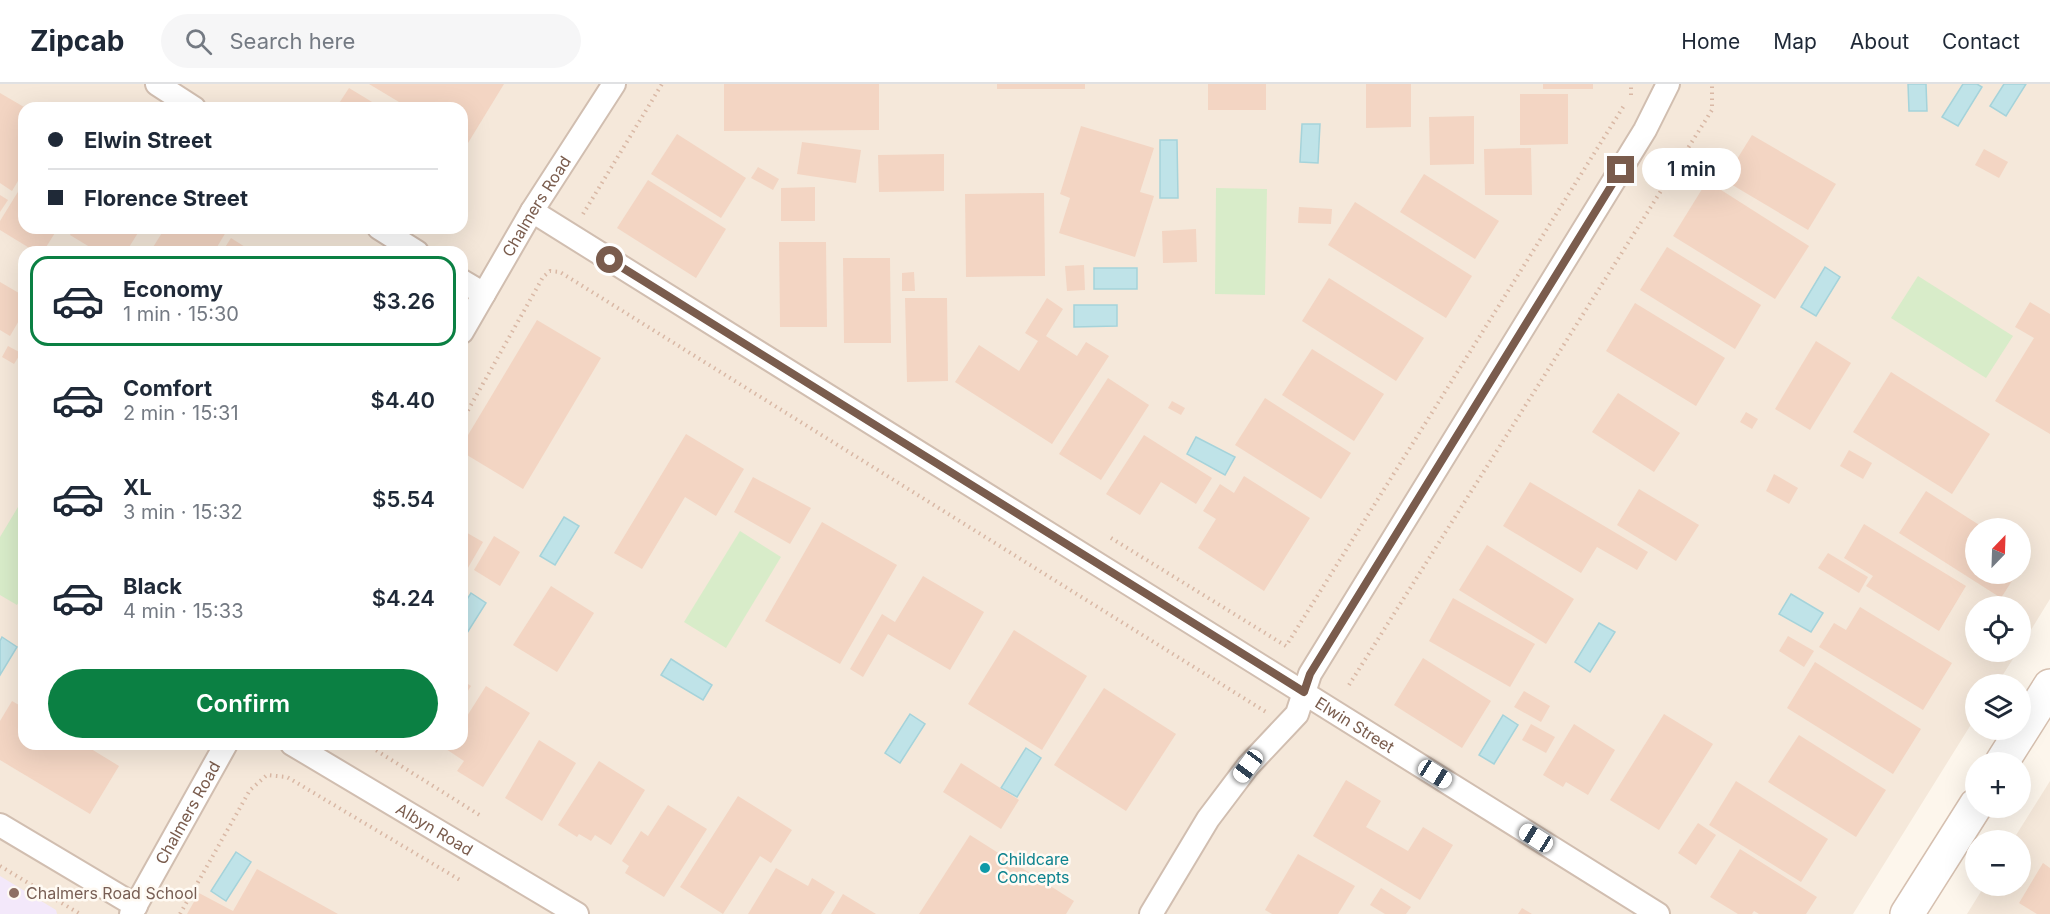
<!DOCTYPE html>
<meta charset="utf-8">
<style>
:root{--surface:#fff;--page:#f6f6f7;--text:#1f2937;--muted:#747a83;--line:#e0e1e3;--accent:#0b8043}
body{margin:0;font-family:Inter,sans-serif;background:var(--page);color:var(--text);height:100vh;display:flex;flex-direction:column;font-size:22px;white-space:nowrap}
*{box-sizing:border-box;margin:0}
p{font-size:20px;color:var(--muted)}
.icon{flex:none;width:33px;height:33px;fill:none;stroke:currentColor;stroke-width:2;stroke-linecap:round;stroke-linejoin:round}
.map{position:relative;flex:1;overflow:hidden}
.panel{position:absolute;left:18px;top:162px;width:450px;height:504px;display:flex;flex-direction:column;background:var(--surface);border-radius:18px;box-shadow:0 6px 24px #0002}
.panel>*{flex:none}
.guide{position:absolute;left:18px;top:18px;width:450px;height:132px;border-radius:18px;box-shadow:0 6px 24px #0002;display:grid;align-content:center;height:132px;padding:0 30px;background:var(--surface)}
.needle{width:39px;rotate:23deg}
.controls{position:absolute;left:1965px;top:434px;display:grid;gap:12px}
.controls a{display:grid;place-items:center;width:66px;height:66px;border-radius:50%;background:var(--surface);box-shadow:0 6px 24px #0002;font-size:30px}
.end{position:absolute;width:27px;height:27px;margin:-14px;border:8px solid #7a5c4d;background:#fff;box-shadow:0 0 0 3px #fff}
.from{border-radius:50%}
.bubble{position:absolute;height:42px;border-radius:21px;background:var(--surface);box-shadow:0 6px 24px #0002;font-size:20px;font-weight:600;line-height:42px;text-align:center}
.car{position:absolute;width:18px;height:36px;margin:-18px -9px;border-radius:8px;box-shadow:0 0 4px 2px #0007;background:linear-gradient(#fff 24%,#345 0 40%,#fff 0 76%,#345 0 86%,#fff 0)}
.guide b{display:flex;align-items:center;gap:21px;height:57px;font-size:22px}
.guide b+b{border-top:2px solid var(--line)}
.guide i{width:15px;height:15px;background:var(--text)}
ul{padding:10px 0 0;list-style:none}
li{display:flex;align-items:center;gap:18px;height:90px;margin:0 12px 9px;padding:0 18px;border:3px solid transparent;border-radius:18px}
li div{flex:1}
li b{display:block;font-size:22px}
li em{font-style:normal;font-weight:600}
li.active{border-color:var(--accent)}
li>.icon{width:54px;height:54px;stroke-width:1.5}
.cta{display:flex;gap:12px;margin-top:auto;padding:12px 30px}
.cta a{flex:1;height:69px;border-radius:36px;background:var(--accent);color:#fff;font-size:24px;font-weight:600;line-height:69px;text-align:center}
header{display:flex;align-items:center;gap:36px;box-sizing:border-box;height:84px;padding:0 30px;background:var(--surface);border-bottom:2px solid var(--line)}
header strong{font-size:28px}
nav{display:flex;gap:33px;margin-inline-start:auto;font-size:21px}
.search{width:420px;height:54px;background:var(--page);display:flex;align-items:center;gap:15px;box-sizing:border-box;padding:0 21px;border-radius:33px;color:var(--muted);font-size:22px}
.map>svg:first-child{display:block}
</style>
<header>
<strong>Zipcab</strong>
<div class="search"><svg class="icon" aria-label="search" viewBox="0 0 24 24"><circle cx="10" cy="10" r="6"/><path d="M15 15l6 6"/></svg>Search here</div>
<nav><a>Home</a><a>Map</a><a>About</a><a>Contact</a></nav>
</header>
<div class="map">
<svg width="2050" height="830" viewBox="0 0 2050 830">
<rect width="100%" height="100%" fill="#fdf6ec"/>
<g fill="#f5e8da" fill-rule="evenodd">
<path d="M0,0H2050V515L2021,562L2020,522H1976V567H2018L1997,600H1976L1975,634L1853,830H0ZM24,24H462V144H24ZM24,168H462V660H24ZM1976,444H2020V489H1976Z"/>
<polygon points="2050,697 2050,830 1967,830 1985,801 2020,801 2020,756 2013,756"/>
</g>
<polygon fill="#f3e8fa" points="0,792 56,826 57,830 0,830"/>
<g fill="#d8ecc9">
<polygon points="1216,104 1267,105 1265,211 1215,210"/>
<polygon points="1918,192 2013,252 1986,294 1891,234"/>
<polygon points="24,413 24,509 17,521 0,511 0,453"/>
<polygon points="740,447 781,473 726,564 684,538"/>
</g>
<g fill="#bfe3e8" stroke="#a5d3da" stroke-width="1.5">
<polygon points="1908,0 1926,0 1927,27 1909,27"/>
<polygon points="1963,0 1977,0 1982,3 1958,42 1942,33"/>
<polygon points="2004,0 2026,0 2006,32 1990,22"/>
<polygon points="1302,40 1320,40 1318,79 1300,78"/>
<polygon points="1160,56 1177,56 1178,114 1160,114"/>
<polygon points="1825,183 1840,193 1816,232 1801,223"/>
<rect x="1094" y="184" width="43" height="21"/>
<polygon points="1074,221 1117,221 1117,242 1074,243"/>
<polygon points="1196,353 1235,373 1225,391 1187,370"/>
<polygon points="564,433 579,442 555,481 540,472"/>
<polygon points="471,509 486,519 462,557 462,523"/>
<polygon points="1791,510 1823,529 1811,548 1779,530"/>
<polygon points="1599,539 1615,548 1590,588 1575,578"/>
<polygon points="2,553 17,563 0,591 0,557"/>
<polygon points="671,575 712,601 703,616 661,591"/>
<polygon points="910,630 925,640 900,679 885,669"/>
<polygon points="1503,631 1518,641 1494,680 1479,671"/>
<polygon points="1026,664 1041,674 1017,713 1001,704"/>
<polygon points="236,768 251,778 226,817 211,807"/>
</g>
<g fill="#f3d5c3">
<polygon points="369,0 504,0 468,59 462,56 462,24 409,24"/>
<polygon points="724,0 879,0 879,46 724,47"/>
<rect x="997" y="0" width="88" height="5"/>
<rect x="1208" y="0" width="58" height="26"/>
<polygon points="1366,0 1411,0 1411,43 1366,44"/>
<rect x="1543" y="0" width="50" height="5"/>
<polygon points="349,4 382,24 336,24"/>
<polygon points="0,9 24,23 24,87 12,107 0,99"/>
<polygon points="1520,10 1568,10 1568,60 1520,61"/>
<polygon points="1474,32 1474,80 1430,81 1429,33"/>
<polygon points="1081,42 1154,64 1140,108 1154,112 1135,173 1059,149 1070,114 1060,110"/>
<polygon points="677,50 746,94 721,134 651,90"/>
<polygon points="1752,51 1836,100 1808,146 1724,96"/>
<polygon points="802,58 861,66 856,99 797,90"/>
<polygon points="1531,64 1532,111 1485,111 1484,65"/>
<polygon points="1984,65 2008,78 1999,94 1975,81"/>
<polygon points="944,70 944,107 879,108 878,71"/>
<polygon points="758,83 779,95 773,106 751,94"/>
<polygon points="1424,90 1499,137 1475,175 1400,128"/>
<polygon points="648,96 726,145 696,194 617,144"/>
<polygon points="1707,97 1809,162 1775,215 1673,152"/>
<polygon points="24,98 24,144 58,144 43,168 36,168 0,146 0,137"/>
<polygon points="815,103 815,137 781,137 781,104"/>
<polygon points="1044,109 1045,192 966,193 965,110"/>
<polygon points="0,111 8,116 0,128"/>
<polygon points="1355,118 1472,192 1446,234 1328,161"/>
<polygon points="1299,123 1332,125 1331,140 1298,139"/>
<polygon points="74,144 141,144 126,168 98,168 70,151"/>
<polygon points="165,144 219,144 226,148 214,168 150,168"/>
<polygon points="1196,145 1197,178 1163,179 1162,147"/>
<polygon points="231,154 253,168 222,168"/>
<polygon points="779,158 826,158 827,243 780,243"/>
<polygon points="1667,163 1761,221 1735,265 1640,206"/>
<polygon points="843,174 890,174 891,259 844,259"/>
<polygon points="1084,181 1085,206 1067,207 1065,182"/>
<polygon points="914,188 915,207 902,207 902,189"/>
<polygon points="1329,194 1424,254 1396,297 1302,237"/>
<polygon points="0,198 24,212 24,228 10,252 0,246"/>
<polygon points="905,214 947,214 948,297 907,298"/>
<polygon points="1047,214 1063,225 1046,252 1077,272 1086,258 1109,272 1052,360 955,298 979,261 1019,287 1038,257 1025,249"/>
<polygon points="2030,218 2050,230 2050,350 1995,317 2034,254 2015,243"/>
<polygon points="1635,219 1725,274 1696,322 1606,267"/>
<polygon points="537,236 601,274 523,405 462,368 462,361"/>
<polygon points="1816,257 1851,279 1810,346 1775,325"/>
<polygon points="8,262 21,269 14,280 2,273"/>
<polygon points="1312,265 1384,310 1354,357 1282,311"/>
<polygon points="1891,288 1990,350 1952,410 1853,348"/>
<polygon points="1108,294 1149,321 1101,396 1059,370"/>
<polygon points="1618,309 1680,349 1654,388 1592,348"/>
<polygon points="1265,314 1351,369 1321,415 1235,361"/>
<polygon points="1172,317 1185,324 1181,331 1168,324"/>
<polygon points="1746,328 1758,335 1752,345 1740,338"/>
<polygon points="686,350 744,385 716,432 685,413 642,485 614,469"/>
<polygon points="1144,351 1212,394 1196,420 1161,398 1140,431 1106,410"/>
<polygon points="1849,366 1872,379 1863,395 1840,382"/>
<polygon points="1774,390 1798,404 1789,420 1766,407"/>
<polygon points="1244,392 1310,434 1264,507 1198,464 1216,435 1203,427 1220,400 1234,409"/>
<polygon points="753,393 811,424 790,460 734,428"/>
<polygon points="1530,398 1648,468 1637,486 1597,463 1581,489 1503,442"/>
<polygon points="1639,405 1699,441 1676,477 1617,441"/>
<polygon points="1926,407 1984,444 1976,444 1976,489 2017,489 2001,514 1899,449"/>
<polygon points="822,438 897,481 840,580 765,537"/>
<polygon points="1864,440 1966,502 1939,547 1866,502 1873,492 1844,474"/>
<polygon points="462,446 483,458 462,494"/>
<polygon points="494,452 520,468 500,502 474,486"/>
<polygon points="1487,461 1574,515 1546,560 1459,506"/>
<polygon points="2020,467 2028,472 2020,484"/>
<polygon points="1828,469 1868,493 1859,509 1818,484"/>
<polygon points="923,492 984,528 950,586 888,550 863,593 850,585 882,530 895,538"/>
<polygon points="551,502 594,529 557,588 513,561"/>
<polygon points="1453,514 1535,560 1510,603 1429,557"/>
<polygon points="1860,523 1952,579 1923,626 1819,563 1834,539 1846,546"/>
<polygon points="1014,546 1087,592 1042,666 968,620"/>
<polygon points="1788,552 1814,567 1804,583 1779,567"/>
<polygon points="462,562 468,566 462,575"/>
<polygon points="1423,574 1491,617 1462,664 1394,621"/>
<polygon points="1815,578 1921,645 1893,690 1787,624"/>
<polygon points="462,596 471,602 462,616"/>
<polygon points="486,602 530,629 483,703 457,687 464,677 446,665 449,660 462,660 462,640"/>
<polygon points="1104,604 1176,650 1126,727 1054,681"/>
<polygon points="1524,607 1550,622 1541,638 1514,623"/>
<polygon points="12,617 24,624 24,660 83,660 119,682 90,730 0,676 0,637"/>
<polygon points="1664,630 1713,660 1659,746 1610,716"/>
<polygon points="1531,640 1555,653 1546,669 1522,656"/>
<polygon points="1574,640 1615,666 1588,711 1566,698 1563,703 1543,691"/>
<polygon points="1799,651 1886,706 1856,753 1768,698"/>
<polygon points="539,656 576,679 542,737 505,714"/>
<polygon points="101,660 113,660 110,665"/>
<polygon points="599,677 645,706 611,761 595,751 591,757 579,750 577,753 558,741"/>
<polygon points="961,679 1019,716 1001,745 943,708"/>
<polygon points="1346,696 1381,717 1366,743 1408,767 1423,743 1453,761 1420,816 1313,752"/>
<polygon points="1736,697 1828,755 1801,798 1709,741"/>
<polygon points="738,712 792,746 771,779 760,772 723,830 680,803"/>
<polygon points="668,721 707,745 664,813 625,789 629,782 622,777 641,747 648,752"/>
<polygon points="1698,739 1716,751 1696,781 1678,769"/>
<polygon points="970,751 1074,817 1066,830 919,830"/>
<polygon points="1740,765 1817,813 1806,830 1759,830 1754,827 1752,830 1738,830 1710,813"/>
<polygon points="1298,770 1355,802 1338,830 1272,830 1265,826"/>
<polygon points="2043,779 2050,784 2050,830 2037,830 2019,819"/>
<polygon points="776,784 808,802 812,794 835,808 821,830 748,830"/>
<polygon points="257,785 338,830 187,830 199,809 233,827"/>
<polygon points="1381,804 1411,823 1406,830 1385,830 1370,821"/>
<polygon points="843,810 876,830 831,830"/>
<polygon points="1522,824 1532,830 1518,830"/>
</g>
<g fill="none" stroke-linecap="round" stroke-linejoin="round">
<defs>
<g id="minor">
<polyline points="157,0 194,24"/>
<path id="s1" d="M532,127L1658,830"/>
<polyline points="379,144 417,168"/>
<polyline points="462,197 484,210"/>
<path id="s2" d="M462,248L532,127L614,0"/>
<path id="s3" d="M292,660L577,830"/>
<polyline points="0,741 136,822"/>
<path id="s4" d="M131,830L226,660"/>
<polyline points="1151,830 1208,735 1248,682 1297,630 1310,590 1645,46 1668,0"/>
</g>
<g id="secondary">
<polyline points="2002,678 2050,602"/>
<polyline points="1907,830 1976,721"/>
</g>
</defs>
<use href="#minor" stroke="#d1beb0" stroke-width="26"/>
<use href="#secondary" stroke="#d6c0b0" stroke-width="36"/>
<g stroke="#d9b8a5" stroke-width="4" stroke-dasharray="1.5 4.5" stroke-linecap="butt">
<polyline points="1631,11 1631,0"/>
<polyline points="583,130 662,0"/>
<polyline points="462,337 543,193 550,187 560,188 1266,628"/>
<polyline points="1111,454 1286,562 1625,20"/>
<polyline points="1349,601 1712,26 1712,0"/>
<polyline points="366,660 481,732"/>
<polyline points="0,782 80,830"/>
<polyline points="180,830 250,706 267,691 287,693 460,796"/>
</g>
<use href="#minor" stroke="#fff" stroke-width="22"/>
<use href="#secondary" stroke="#fff" stroke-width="33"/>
</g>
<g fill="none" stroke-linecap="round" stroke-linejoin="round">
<polyline stroke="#7a5c4d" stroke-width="8" points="610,176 1304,608 1310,590 1621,86"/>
</g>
<circle fill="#0f9aa8" stroke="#fffaf3" stroke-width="2" cx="985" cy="784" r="6"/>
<circle fill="#8d6e63" stroke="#fffaf3" stroke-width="2" cx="14" cy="809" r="6"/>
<g text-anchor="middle" stroke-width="5" stroke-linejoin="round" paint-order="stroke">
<g font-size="16" fill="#7a5c4d" stroke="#fffaf3">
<text dy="6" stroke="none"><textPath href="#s2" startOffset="146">Chalmers Road</textPath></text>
<text dy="6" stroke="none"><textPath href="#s1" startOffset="970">Elwin Street</textPath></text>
<text dy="6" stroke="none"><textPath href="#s4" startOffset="116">Chalmers Road</textPath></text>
<text dy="6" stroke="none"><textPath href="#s3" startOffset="166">Albyn Road</textPath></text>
</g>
<g font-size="16" fill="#0d838f" stroke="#fffaf3" text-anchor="start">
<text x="997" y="781">Childcare<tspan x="997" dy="18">Concepts</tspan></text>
</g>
<g font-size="16" fill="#785e54" stroke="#fffaf3" text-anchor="start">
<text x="26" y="815">Chalmers Road School</text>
</g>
</g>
</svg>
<div class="controls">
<a><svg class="needle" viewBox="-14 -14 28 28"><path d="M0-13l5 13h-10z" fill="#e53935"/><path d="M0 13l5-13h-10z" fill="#747a83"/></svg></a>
<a><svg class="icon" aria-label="locate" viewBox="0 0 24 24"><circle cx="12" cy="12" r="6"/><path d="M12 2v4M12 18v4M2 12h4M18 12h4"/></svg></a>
<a><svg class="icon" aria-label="layers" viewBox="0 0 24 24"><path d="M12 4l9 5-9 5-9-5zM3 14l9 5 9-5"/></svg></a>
<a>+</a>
<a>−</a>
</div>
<i class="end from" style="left:610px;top:176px"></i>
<i class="end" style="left:1621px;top:86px"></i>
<div class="bubble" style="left:1642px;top:64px;width:99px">1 min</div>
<i class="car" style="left:1248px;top:682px;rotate:217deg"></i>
<i class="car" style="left:1435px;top:690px;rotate:122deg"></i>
<i class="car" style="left:1536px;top:754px;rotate:302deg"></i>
<div class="guide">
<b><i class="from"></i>Elwin Street</b>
<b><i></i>Florence Street</b>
</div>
<section class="panel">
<ul>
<li class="active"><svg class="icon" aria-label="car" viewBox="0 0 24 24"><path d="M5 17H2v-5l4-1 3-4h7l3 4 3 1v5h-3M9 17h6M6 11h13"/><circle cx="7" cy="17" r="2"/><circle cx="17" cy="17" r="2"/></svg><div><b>Economy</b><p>1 min · 15:30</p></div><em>$3.26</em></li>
<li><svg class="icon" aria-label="car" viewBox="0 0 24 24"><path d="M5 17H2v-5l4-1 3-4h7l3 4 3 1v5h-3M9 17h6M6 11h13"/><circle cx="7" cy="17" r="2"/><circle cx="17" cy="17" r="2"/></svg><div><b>Comfort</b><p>2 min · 15:31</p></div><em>$4.40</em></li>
<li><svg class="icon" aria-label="car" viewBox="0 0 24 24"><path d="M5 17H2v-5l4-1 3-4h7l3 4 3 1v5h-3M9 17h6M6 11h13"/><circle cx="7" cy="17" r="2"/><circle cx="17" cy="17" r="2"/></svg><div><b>XL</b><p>3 min · 15:32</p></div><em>$5.54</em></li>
<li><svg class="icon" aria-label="car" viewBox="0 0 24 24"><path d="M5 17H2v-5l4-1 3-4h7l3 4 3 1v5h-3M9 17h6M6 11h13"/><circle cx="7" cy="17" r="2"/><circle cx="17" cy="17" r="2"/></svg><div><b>Black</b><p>4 min · 15:33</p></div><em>$4.24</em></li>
</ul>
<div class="cta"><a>Confirm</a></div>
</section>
</div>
